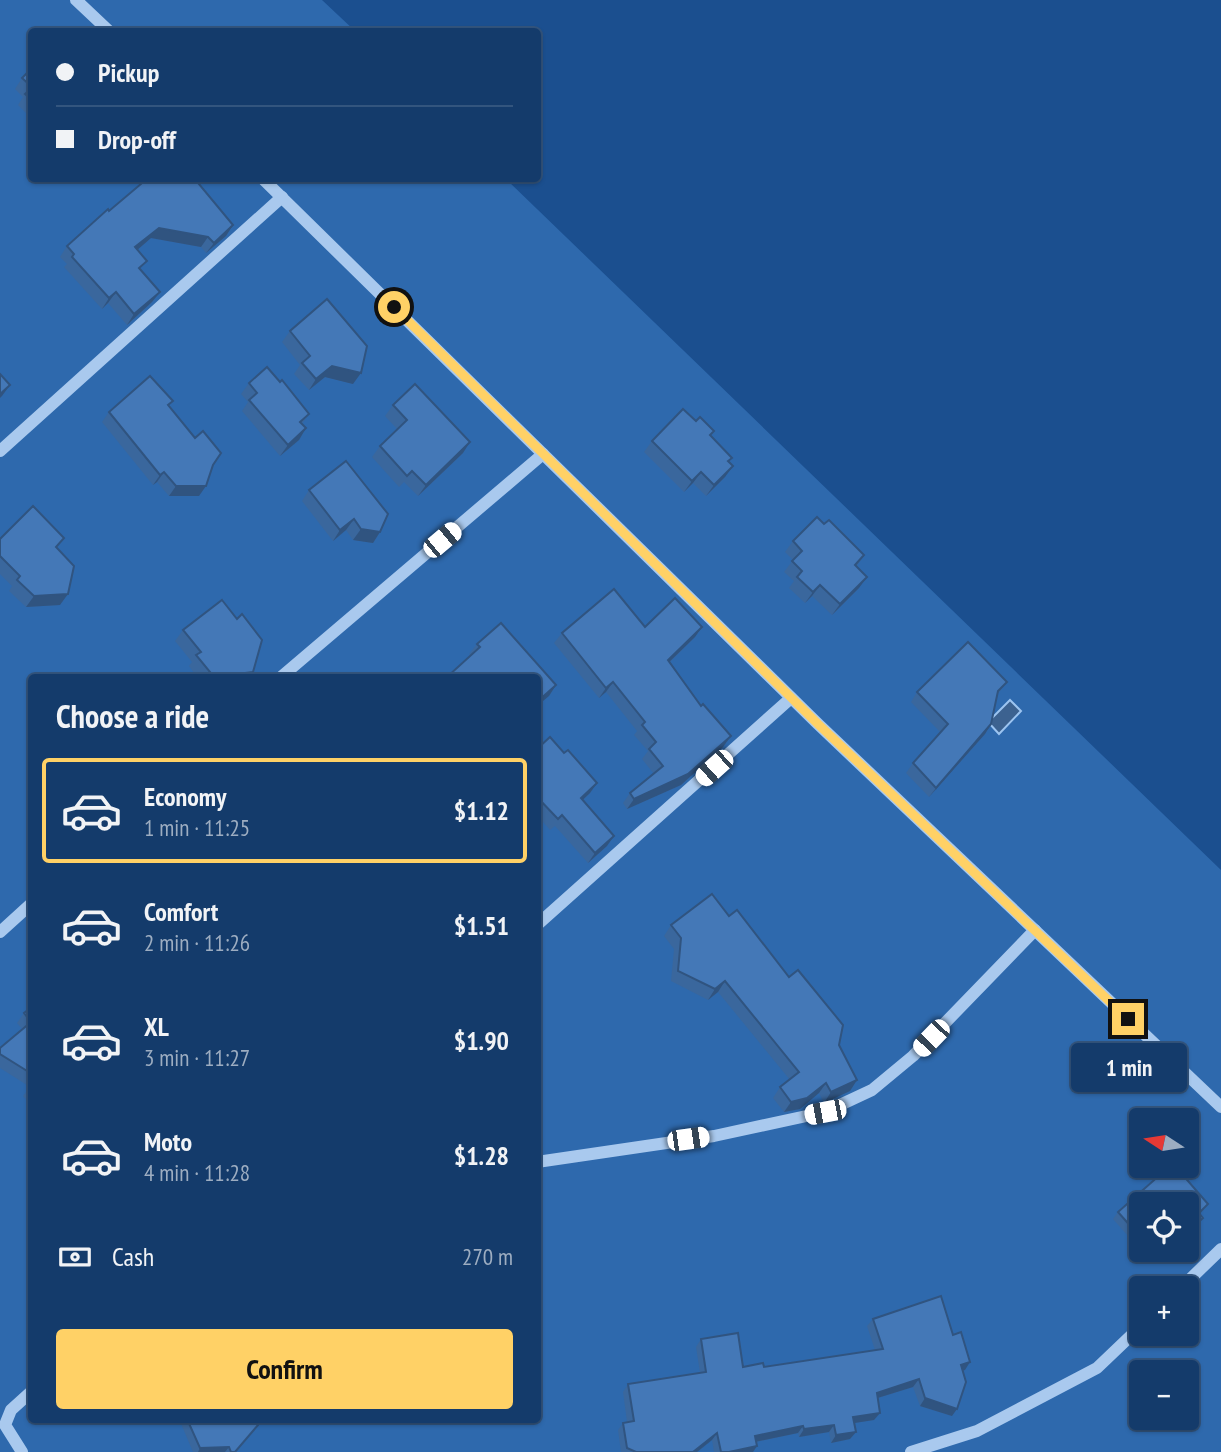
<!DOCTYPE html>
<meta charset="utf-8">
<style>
:root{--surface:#143b6b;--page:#214673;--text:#f1f3f6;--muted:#9dadc1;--line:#33557e;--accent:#ffd166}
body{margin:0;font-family:"PT Sans Narrow",sans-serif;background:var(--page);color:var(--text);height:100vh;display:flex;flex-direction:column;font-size:26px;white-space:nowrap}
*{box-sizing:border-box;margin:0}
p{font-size:23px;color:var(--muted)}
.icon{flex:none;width:38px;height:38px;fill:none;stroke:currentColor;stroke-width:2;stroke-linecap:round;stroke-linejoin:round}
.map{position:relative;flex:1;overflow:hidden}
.side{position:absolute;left:28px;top:674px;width:513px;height:749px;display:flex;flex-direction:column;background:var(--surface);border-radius:7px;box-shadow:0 2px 5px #0004,0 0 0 2px var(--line)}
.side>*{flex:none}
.top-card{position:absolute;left:28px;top:28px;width:513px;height:154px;border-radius:7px;box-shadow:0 2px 5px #0004,0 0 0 2px var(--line);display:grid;align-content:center;height:154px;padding:0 28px;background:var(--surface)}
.needle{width:46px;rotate:282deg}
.fabs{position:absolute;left:1129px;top:1108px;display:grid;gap:14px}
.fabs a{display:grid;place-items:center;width:70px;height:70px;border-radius:7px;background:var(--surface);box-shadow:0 2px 5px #0004,0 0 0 2px var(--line);font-size:35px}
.end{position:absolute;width:32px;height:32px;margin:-16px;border:9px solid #ffd166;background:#111;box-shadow:0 0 0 4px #111}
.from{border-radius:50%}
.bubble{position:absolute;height:49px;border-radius:7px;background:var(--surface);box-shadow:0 2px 5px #0004,0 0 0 2px var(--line);font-size:23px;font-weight:800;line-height:49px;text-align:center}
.car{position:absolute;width:21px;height:42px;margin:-21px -10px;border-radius:9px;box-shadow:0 0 5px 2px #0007;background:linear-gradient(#fff 24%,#345 0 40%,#fff 0 76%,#345 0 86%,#fff 0)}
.top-card b{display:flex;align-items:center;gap:24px;height:66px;font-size:26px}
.top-card b+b{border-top:2px solid var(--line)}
.top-card i{width:18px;height:18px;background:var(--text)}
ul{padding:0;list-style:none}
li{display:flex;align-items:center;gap:21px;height:105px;margin:0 14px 10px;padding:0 14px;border:4px solid transparent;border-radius:7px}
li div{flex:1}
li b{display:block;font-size:26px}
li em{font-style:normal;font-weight:800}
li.on{border-color:var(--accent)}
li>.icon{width:63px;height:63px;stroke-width:1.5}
h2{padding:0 28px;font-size:32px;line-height:84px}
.pay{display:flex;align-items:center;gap:18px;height:77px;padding:0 28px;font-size:26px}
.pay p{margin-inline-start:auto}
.action{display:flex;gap:14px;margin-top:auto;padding:14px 28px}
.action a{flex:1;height:80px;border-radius:7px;background:var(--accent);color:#111;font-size:28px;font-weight:800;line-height:80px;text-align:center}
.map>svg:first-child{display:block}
</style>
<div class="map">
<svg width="1221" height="1452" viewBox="0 0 1221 1452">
<rect width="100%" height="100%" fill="#1b4f8f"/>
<path fill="#2e69ad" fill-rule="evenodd" d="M0,0H322L355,31L32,32V178L506,179L1221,870V1452H0ZM32,677H537V1419H32ZM1141,1120H1186V1166H1141ZM1141,1204H1186V1250H1141ZM1141,1288H1186V1334H1141ZM1141,1372H1186V1418H1141Z"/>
<polygon fill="#3c6290" stroke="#9cc4f0" stroke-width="2" points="1010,700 1021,711 999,734 988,722"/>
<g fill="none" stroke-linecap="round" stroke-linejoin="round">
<g stroke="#a9c9ee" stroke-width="12">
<polyline points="76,0 110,32"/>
<polyline points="262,178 818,724 1221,1107"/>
<polyline points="0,451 282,197"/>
<polyline points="281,677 543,454"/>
<polyline points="537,925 791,698"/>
<polyline points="0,932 32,903"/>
<polyline points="537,1162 714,1136 825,1112 872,1090 913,1056 1035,930"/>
<polyline points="1181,1288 1221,1249"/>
<polyline points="22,1452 5,1425 11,1410 32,1391"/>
<polyline points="911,1452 977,1431 1097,1368 1141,1326"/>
</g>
</g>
<g fill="#3a679d" fill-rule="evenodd">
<polygon points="32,68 32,119 18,105 23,97 15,89 22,78"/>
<polygon points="109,211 233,225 226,236 206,253 201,247 151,238 137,250 141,270 160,292 152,302 127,325 108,303 102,309 64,267 67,264 60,257 67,246"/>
<polygon points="290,331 353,384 325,377 309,390 294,374 300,365 282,342"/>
<polygon points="280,382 309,414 302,424 306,428 299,440 280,456 242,411 248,402 241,394 249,383"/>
<polygon points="393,405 463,453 418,496 404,482 399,487 372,457 380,446 397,429 385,416"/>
<polygon points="169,407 213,465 199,496 169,496 157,482 153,485 102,422 109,412"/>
<polygon points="696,421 714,431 710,436 732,458 729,462 725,477 706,496 693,483 684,492 644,452 652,441"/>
<polygon points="309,490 380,532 373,543 353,540 346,530 333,541 302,501"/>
<polygon points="824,524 864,555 857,566 859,588 832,615 812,596 805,603 789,588 794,581 784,572 793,560 785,552 793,541"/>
<polygon points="0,539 57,548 60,605 26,607 9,591 12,586 0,574"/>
<polygon points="645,627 702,627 695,637 670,662 701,706 731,736 723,747 681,785 627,809 623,803 630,793 654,774 642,759 648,751 634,735 637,731 606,692 599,698 554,643 562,633"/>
<polygon points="183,630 250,677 197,677 189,666 192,662 175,641"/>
<polygon points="477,644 556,685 549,696 471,656 469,654"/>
<polygon points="1007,682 997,695 991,724 985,734 929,797 906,773 913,763 941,733 911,702 917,692"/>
<polygon points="537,749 597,783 590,793 583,800 607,846 588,863 555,826 550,830 537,815"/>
<polygon points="729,916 839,1045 857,1080 850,1091 824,1103 819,1093 800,1109 784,1112 773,1098 780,1087 790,1080 718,992 708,1000 671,981 674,949 664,936 671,925"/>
<polygon points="32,1007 32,1106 23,1096 30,1087 0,1068 0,1048 22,1029 17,1023 24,1013"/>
<path d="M1170,1166H1175L1208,1204L1200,1214L1203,1218L1198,1225L1192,1231L1190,1248L1185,1255L1163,1260L1156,1254L1149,1260L1113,1219L1118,1212ZM1141,1204H1186V1250H1141Z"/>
<polygon points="873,1319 965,1370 962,1371 952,1416 920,1406 913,1387 878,1398 880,1413 874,1420 854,1423 856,1432 850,1439 831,1443 829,1432 799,1437 798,1433 756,1442 757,1446 753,1452 714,1452 712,1440 697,1452 621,1452 618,1430 623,1423 627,1422 623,1392 628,1384 700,1373 696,1347 701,1339 743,1367 764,1367 875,1350 867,1326"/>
<polygon points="179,1419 256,1419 258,1425 236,1452 193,1452"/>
</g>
<g fill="#305480">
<polygon points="233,225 226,236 206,253 214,243"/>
<polygon points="159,228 208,237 201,247 151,238 128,258 135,247"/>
<polygon points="116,292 108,303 102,309 109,298"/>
<polygon points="160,292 152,302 127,325 134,314"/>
<polygon points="332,366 361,373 353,384 325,377 309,390 316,379"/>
<polygon points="10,385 2,396 0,398 0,394"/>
<polygon points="306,428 299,440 280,456 288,445"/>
<polygon points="470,442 463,453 418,496 426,485"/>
<polygon points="733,466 725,477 706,496 714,485"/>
<polygon points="164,472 157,482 153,485 160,475"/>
<polygon points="701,472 693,483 684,492 692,481"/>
<polygon points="176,486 206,486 199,496 169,496"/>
<polygon points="354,519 346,530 333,541 340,530"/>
<polygon points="361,529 380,532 373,543 353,540"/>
<polygon points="867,577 859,588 832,615 840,604"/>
<polygon points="820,585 812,596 805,603 813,592"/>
<polygon points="68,594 60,605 26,607 34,596"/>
<polygon points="702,627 695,637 661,670 668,660"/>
<polygon points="253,672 250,677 216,677"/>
<polygon points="613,682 606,692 599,698 606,688"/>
<polygon points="556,685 549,696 537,706 537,702"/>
<polygon points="991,724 985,734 929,797 936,788"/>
<polygon points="731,736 723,747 681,785 627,809 634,799"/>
<polygon points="597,783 590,793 574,808 581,798"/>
<polygon points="614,836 607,846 588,863 595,853"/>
<polygon points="725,981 718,992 708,1000 715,989"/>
<polygon points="857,1080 850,1091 824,1103 831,1092"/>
<polygon points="826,1083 819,1093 800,1109 784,1112 791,1102"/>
<polygon points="1203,1218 1198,1225 1187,1235 1192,1227"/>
<polygon points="1186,1248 1190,1248 1185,1255 1163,1260 1168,1252 1186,1250"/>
<polygon points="1158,1250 1159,1250 1156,1254 1149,1260"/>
<polygon points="970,1362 965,1370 955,1373 961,1365"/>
<polygon points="919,1379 913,1387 871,1400 877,1393"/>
<polygon points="925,1398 957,1409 952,1416 920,1406"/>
<polygon points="880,1413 874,1420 848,1424 853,1417"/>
<polygon points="834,1425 829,1432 799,1437 804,1429"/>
<polygon points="803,1426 798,1433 750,1443 755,1436"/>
<polygon points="856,1432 850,1439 831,1443 836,1435"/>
<polygon points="717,1433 712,1440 697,1452 693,1452"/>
<polygon points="757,1446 753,1452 729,1452"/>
<polygon points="229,1447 225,1452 198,1452 200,1448"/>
</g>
<g fill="#4478b7" stroke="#305480" stroke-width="2">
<polygon points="32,68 32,87 22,78"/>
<polygon points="32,88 32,100 25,94"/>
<polygon points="148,178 194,178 233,225 214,243 208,237 159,228 135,247 147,261 139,268 160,292 134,314 116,292 109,298 72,257 74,254 67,246 108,209 109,211"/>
<polygon points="327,299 367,346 361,373 332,366 316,379 302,363 310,356 290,331"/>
<polygon points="267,367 280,382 282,380 309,414 300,422 306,428 288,445 249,400 257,393 249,383"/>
<polygon points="0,374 10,385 0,394"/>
<polygon points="150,376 173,401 168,405 195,438 203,431 221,453 213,465 206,486 176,486 164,472 160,475 109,412"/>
<polygon points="415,384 470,442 426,485 412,471 407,476 380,446 407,420 393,405"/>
<polygon points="683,409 696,421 700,417 714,431 710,435 732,458 728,461 733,466 714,485 701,472 692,481 652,441"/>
<polygon points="346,461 388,514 380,532 361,529 354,519 340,530 309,490"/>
<polygon points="33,506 64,538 56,547 74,566 68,594 34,596 17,580 20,576 0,556 0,539"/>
<polygon points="817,517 824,524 829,520 864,555 855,565 867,577 840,604 820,585 813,592 797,577 802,571 792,561 802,551 793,541"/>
<polygon points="614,589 645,627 675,598 702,627 668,660 701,706 703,704 731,736 688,774 634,799 630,793 663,766 649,749 656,742 642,725 645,722 613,682 606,688 562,633"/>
<polygon points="222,600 237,619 242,614 262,640 253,672 214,677 196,655 201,652 183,630"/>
<polygon points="501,623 556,685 537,702 537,677 447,677 480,647 477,644"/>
<polygon points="968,642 1007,682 998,691 991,724 936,788 913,763 948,724 917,692"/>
<polygon points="550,737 564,753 568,750 597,783 581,798 614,836 595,853 562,815 558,819 537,797 537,749"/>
<polygon points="712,894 729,916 737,910 789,977 798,970 843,1025 839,1045 857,1080 831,1092 826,1083 807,1098 791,1102 780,1087 799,1072 725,981 715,989 678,971 681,938 671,925"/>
<polygon points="32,1007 32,1074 0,1054 0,1048 31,1022 24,1013"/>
<polygon points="1170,1166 1175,1166 1208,1204 1199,1213 1203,1218 1192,1227 1190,1248 1186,1248 1186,1204 1141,1204 1141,1238 1118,1212"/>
<polygon points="1164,1250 1182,1250 1168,1252"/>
<polygon points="941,1296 953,1335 961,1332 970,1362 961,1365 966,1382 957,1409 925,1398 919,1379 877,1393 880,1413 853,1417 856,1432 836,1435 834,1425 804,1429 803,1426 755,1436 757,1446 729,1452 721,1452 717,1433 693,1452 636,1452 627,1448 623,1423 634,1421 628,1384 706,1372 701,1339 738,1333 743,1367 763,1363 764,1367 883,1349 873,1319"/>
<polygon points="187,1419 256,1419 258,1425 235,1452 231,1452 229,1447 200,1448"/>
</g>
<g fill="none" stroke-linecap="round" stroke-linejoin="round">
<polyline stroke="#ffd166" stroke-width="9" points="394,307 818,724 1128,1019"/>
</g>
</svg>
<div class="fabs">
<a><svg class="needle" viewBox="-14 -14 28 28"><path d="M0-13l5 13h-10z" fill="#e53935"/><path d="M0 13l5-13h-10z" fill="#9dadc1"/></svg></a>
<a><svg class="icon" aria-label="locate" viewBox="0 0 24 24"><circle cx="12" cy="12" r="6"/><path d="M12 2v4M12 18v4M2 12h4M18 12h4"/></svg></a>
<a>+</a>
<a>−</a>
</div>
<i class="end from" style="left:394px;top:307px"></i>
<i class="end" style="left:1128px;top:1019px"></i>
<div class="bubble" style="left:1071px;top:1043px;width:116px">1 min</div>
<i class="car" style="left:442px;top:540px;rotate:50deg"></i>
<i class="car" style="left:714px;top:768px;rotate:228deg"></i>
<i class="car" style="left:931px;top:1038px;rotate:224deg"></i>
<i class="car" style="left:825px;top:1112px;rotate:259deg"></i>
<i class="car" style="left:688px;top:1139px;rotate:82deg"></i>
<div class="top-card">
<b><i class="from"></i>Pickup</b>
<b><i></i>Drop-off</b>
</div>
<section class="side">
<h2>Choose a ride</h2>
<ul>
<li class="on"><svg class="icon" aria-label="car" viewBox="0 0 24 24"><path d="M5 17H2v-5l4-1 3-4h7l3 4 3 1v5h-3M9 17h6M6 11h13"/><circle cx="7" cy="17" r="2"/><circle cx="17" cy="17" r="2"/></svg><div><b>Economy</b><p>1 min · 11:25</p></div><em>$1.12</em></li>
<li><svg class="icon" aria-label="car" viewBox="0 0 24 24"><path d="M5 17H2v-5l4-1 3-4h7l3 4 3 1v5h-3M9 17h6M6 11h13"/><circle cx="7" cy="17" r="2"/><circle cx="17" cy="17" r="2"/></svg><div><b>Comfort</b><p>2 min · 11:26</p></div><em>$1.51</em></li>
<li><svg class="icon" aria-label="car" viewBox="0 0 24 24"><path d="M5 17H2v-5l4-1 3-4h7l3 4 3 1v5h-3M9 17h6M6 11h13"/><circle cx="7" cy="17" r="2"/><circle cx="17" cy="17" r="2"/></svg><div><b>XL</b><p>3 min · 11:27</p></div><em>$1.90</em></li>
<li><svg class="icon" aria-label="car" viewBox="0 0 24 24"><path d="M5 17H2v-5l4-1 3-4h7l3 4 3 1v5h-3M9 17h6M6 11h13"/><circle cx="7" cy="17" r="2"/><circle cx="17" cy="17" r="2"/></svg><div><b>Moto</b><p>4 min · 11:28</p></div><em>$1.28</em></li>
</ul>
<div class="pay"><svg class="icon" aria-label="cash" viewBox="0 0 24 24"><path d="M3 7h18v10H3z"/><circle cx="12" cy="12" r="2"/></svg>Cash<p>270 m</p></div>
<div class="action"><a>Confirm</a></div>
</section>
</div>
